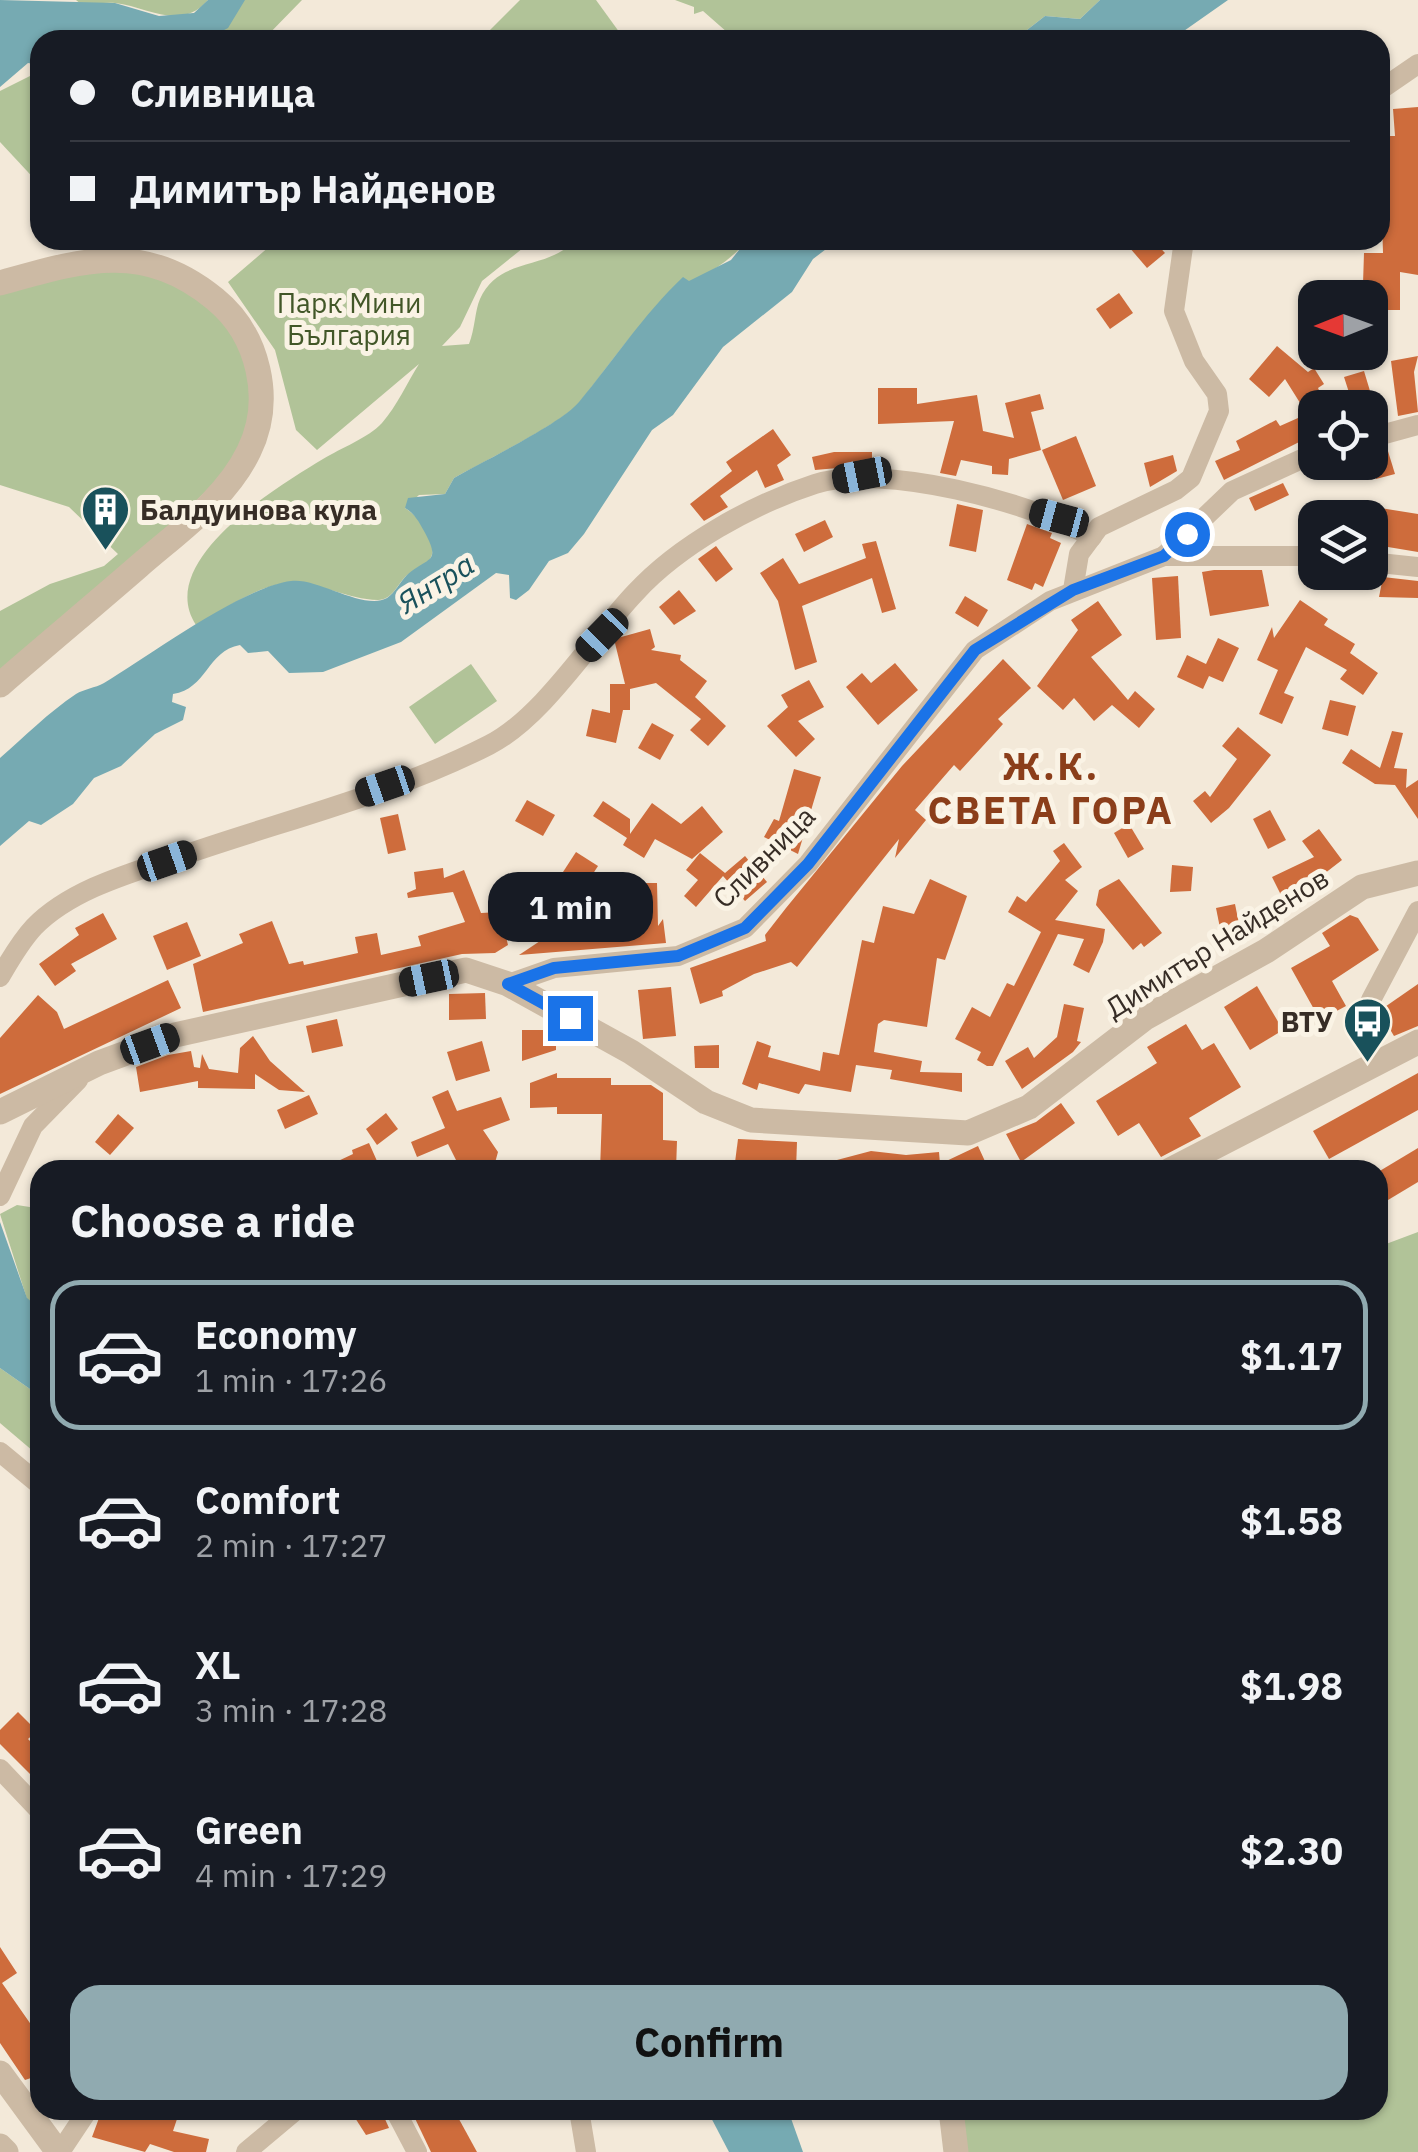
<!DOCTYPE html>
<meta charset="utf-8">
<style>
:root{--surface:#171b24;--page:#242831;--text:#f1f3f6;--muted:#9ea1a6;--line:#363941;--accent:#90aab0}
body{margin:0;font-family:"IBM Plex Sans",sans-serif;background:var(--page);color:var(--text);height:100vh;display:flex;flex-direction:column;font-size:38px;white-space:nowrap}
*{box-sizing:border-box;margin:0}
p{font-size:32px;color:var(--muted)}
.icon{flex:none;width:55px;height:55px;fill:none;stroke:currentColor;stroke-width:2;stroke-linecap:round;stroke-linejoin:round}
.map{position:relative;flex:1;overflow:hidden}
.side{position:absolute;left:30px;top:1160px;width:1358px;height:960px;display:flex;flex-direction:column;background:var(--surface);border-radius:30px;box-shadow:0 2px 8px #0004}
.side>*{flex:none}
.guide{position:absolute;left:30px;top:30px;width:1360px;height:220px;border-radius:30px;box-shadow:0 2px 8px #0004;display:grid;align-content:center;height:220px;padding:0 40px;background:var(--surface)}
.needle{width:65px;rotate:269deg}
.buttons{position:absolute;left:1298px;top:280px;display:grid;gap:20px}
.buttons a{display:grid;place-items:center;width:90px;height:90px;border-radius:20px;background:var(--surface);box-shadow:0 2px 8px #0004;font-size:50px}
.end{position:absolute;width:45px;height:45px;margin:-22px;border:12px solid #1a73e8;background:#fff;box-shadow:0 0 0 5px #fff}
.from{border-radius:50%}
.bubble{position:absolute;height:70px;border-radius:30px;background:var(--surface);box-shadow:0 2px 8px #0004;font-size:32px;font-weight:700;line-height:70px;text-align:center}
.car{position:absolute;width:30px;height:60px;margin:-30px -15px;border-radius:12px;box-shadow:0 0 8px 2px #0007;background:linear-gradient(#222 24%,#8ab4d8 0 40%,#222 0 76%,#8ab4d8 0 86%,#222 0)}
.guide b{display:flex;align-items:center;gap:35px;height:95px;font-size:38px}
.guide b+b{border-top:2px solid var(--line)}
.guide i{width:25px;height:25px;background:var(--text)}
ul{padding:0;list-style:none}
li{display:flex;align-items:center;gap:30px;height:150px;margin:0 20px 15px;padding:0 20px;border:5px solid transparent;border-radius:30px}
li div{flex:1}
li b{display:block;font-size:38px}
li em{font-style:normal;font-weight:700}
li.current{border-color:var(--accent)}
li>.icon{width:90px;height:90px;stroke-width:1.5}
h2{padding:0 40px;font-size:45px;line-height:120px}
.cta{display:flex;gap:20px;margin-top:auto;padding:20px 40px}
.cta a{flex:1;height:115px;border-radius:30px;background:var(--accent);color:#111;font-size:40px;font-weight:700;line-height:115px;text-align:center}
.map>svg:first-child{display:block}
</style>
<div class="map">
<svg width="1418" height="2152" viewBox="0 0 1418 2152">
<rect width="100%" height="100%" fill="#f3e9d9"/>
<g fill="#b1c398">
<path d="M76,0H208C180,32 149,7 115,3C105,2 92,5 82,5Z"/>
<polygon points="237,0 302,0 263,40 64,40 141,29"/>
<polygon points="520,0 596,0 625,40 480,40"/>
<polygon points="675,0 1100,0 1080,19 1045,16 1014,40 736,40 703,11 694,14 694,7"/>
<polygon points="40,71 40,185 0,142 0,91"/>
<path d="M277,240H533L482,281L460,327L442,346L469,344C475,329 475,310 480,299C499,256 548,271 575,240H747C724,270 691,279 663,304C629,333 607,369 579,403C561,424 482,462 454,478L445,494L419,495L405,508C421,518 444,548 426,564C420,569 412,571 406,576C397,585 392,600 378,600C343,599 315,578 280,584C252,589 221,612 196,625C154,561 277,487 323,459C341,448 368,438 382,423C397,406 407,383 419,364L317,450L296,430L275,350L228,282Z"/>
<polygon points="78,261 182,273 249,339 250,450 0,685 0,611 50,584 104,566 118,554 69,507 0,485 0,283"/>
<polygon points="471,664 497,701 435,744 409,707"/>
<polygon points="40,1193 40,1309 27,1299 0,1214 17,1205 36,1208"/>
<polygon points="1418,1232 1418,2152 956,2152 951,2110 1378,2110 1378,1247"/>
<polygon points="0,1368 40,1396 40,1457 0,1423"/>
</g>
<g fill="#76aab2">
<polygon points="0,0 115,3 159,16 194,13 208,0 245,0 228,28 205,40 79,35 40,40 40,65 28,63 0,87"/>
<polygon points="1100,0 1228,0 1171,40 1014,40 1045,16 1080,19"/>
<path d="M747,240H838L813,259L792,292L723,347L673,415L652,430L584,534L568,553L549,561L529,590L516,600L510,598L509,575L496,573L401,642L323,672L289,673L268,651L248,653L240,645C207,651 207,689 173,694L172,702L186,707L183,720L155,734L121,766L94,778L73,804L41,825L29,821L0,846V758C24,737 49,712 76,694C84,689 95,688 104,683C149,656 242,587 291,581C317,577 364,611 387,598C395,593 400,582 407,575C428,556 442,564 424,531C419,522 415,514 405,508L408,498L445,494L454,478C482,462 562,423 579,402C614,360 643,315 683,277L689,281L731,260Z"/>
<polygon points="0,1222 27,1298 40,1309 40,1396 0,1368"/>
<polygon points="707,2110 788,2110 803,2152 729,2152"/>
</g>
<g fill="#ce6c3c">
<polygon points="1418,107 1418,275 1400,272 1400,310 1370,310 1370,298 1356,298 1356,284 1363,284 1364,253 1383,253 1380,154 1389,153 1388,136 1395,136 1393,109"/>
<polygon points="1123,240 1153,240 1165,253 1147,268"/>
<polygon points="1119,293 1133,313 1110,329 1096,309"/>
<polygon points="1277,346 1308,372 1314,368 1324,384 1318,388 1327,408 1315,408 1315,434 1224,480 1215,461 1240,450 1236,441 1276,420 1280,426 1307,414 1285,379 1269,397 1249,379"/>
<polygon points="1418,356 1414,372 1418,412 1398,416 1391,361"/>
<polygon points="1364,371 1379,421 1370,424 1370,408 1354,408 1344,377"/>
<polygon points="878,388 917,388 917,404 977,395 983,431 1014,438 1005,403 1040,394 1044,409 1031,412 1041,450 1009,459 1008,475 992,474 992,466 961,460 956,476 940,473 954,421 878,424"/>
<polygon points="773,429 791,455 777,465 784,480 765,488 757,470 720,496 728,507 704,521 690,504 732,471 726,462"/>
<polygon points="1076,436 1096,486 1063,500 1042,450"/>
<polygon points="1387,448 1395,474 1376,479 1370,451"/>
<polygon points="834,452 872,452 872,465 815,470 812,457"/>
<polygon points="1173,455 1177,471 1150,487 1144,463"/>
<polygon points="1283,483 1289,495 1255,511 1249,498"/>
<polygon points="1349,503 1418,514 1418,552 1370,544 1370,518 1347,518"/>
<polygon points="957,504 983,510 976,552 949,546"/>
<polygon points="825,520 833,537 804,552 795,534"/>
<polygon points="1027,524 1052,533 1050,538 1061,543 1043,587 1035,583 1032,590 1007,580"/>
<polygon points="876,541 896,609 882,613 872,578 802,606 817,662 795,670 778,601 760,573 783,558 799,584 866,558 862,544"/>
<polygon points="716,546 733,569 716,582 698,559"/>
<polygon points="1214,570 1262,570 1269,606 1210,616 1202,572"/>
<polygon points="1178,576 1181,638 1156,640 1152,578"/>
<polygon points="1383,577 1418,581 1418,598 1379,597"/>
<polygon points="679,590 696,611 674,625 659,607"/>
<polygon points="965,596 988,610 978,627 955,613"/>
<polygon points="1300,600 1328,619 1324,625 1355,644 1350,653 1378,673 1363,695 1340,679 1347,670 1306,647 1284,693 1294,697 1282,724 1259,714 1278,670 1257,660 1272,627 1274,638"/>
<polygon points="1098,601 1122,635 1091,657 1128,700 1135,691 1155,709 1139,728 1112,705 1094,721 1074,698 1063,710 1037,686 1078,630 1071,620"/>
<polygon points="650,629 655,647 651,650 681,655 680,660 707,681 695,697 726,726 708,746 690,730 701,719 656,683 630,689 630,710 623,710 616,743 586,736 592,709 610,713 610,684 625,684 614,639"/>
<polygon points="1218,638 1239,648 1223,682 1209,676 1203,689 1177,677 1187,655 1206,664"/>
<polygon points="1003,659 1031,688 998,719 1003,724 960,771 954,765 915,810 926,820 895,858 899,839 797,967 791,962 754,974 722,991 723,996 700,1004 690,968 766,941 765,935 786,908 902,766"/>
<polygon points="895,663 918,690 878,725 846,687 862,673 871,683"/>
<polygon points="809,680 824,707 798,721 815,739 796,757 767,726 788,707 781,695"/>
<polygon points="1330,700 1356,706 1348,736 1322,729"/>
<polygon points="652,723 674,735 660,760 638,748"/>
<polygon points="1238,727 1271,755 1229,808 1211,823 1193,801 1205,791 1210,797 1237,759 1222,746"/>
<polygon points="1392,731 1403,733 1394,768 1407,769 1406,788 1418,780 1418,819 1395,785 1375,784 1342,763 1351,749 1380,768"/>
<polygon points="794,769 821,777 798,854 764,837 774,819 779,821"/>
<polygon points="527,800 555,815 543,836 515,821"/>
<polygon points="603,801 630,819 630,834 652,803 681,824 702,806 723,832 692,859 655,839 644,858 623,845 627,838 593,816"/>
<polygon points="1270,810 1286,840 1268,849 1253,819"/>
<polygon points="398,814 406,850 388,854 380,818"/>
<polygon points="1129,824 1144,849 1128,858 1114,833"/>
<polygon points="1319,829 1342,860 1311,884 1314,891 1286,905 1272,877 1314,857 1302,841"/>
<polygon points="1064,843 1082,867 1065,880 1078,891 1055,920 1105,929 1103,942 1089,973 1073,965 1084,939 1058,934 993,1066 987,1066 977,1060 981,1052 955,1039 972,1007 990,1017 1007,983 1014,986 1041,932 1008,912 1017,896 1026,902 1060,861 1053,851"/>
<polygon points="576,852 598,866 585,886 563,872"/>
<polygon points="700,853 725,873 745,856 767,882 745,901 723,876 696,907 684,896 698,880 686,870"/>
<polygon points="1172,865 1193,867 1191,891 1170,892"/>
<polygon points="443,868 444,878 464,870 481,913 500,912 508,945 495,953 462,954 203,1012 193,964 243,943 239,934 272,921 289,964 303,961 304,965 358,953 355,937 377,933 381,955 421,946 418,936 465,922 453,892 408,898 407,893 416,889 414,872"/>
<polygon points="930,879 967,896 945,960 937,958 927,1027 884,1020 878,1024 874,1052 922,1061 920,1072 962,1073 962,1092 890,1079 892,1070 856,1065 851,1092 805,1084 799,1094 759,1083 757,1090 742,1084 757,1041 771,1046 768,1057 820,1071 823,1052 839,1055 862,940 874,943 883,906 914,914"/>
<polygon points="1119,879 1162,933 1144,947 1141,943 1133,950 1096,905 1099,890"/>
<polygon points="638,883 657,883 658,926 663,919 666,943 519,955 549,935 576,937 576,928 592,928 602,897 616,901 638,890"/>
<polygon points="1235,904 1243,944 1224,948 1216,908"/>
<polygon points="103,913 117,939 71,964 76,971 55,986 39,964 79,935 75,928"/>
<polygon points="1350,915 1358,918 1379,950 1332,981 1346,1006 1320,1020 1291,968 1330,946 1322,933"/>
<polygon points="187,922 201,956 167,970 153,936"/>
<polygon points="168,980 181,1008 0,1094 0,1038 38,995 57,1012 64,1029"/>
<polygon points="1418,984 1418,1026 1394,1036 1379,1011"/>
<polygon points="1257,986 1283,1030 1250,1050 1224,1007"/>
<polygon points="671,987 676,1036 643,1039 638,990"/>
<polygon points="485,993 486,1019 449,1020 449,994"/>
<polygon points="1064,1004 1084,1008 1077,1041 1081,1042 1073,1052 1022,1089 1005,1061 1028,1047 1034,1058 1057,1037"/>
<polygon points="337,1019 343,1046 312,1053 306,1026"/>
<polygon points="1186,1024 1202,1050 1214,1043 1241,1087 1189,1118 1201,1136 1161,1157 1139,1123 1118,1136 1096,1101 1157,1063 1147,1047"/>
<polygon points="522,1030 556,1030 556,1050 522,1061"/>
<polygon points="253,1036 270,1061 305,1092 279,1090 255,1074 255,1089 198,1088 198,1081 140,1092 136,1067 168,1055 191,1051 194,1067 200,1068 202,1054 209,1069 238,1073 240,1048"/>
<polygon points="482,1041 490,1071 456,1081 447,1052"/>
<polygon points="719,1045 719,1068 695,1068 694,1046"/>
<polygon points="557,1073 557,1078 611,1078 611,1085 651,1085 663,1093 663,1140 677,1141 676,1170 600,1170 602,1114 557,1114 557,1107 530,1108 530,1083"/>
<polygon points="1418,1073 1418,1110 1329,1159 1313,1131"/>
<polygon points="448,1090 457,1111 501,1097 510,1120 483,1130 498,1152 493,1170 461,1170 448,1144 417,1157 411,1142 445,1128 432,1097"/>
<polygon points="309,1095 318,1114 285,1129 277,1110"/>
<polygon points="1061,1103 1075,1123 1021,1162 1006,1134 1036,1122"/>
<polygon points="386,1113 398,1129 377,1145 366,1129"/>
<polygon points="118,1114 134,1128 110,1155 95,1142"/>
<polygon points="738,1139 797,1142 796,1170 734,1170"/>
<polygon points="369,1143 381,1170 319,1170 353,1154 352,1150"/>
<polygon points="978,1146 989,1170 819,1170 818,1165 871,1151 906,1155 939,1152 940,1164"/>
<polygon points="1418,1148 1418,1182 1378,1206 1378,1172"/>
<polygon points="18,1712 37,1731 28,1739 40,1751 40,1784 0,1744 0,1730"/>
<polygon points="0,1947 17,1973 2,1983 32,2026 40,2024 40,2075 25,2080 0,2043"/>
<polygon points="102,2110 180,2110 173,2131 209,2139 206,2152 174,2152 150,2144 145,2152 92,2137"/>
<polygon points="350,2110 381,2110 389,2128 366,2135"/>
<polygon points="411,2110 454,2110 477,2152 431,2152"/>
</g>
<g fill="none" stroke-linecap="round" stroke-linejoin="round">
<g stroke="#ccbaa4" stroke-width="20">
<polyline points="1380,90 1418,64"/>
<polyline points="1370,438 1418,425"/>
<polyline points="1164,556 1232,491 1315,453"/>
<polyline points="1370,562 1418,567"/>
<polyline points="1073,590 1079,554 1099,527 1176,490 1191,478 1219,411 1217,394 1194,361 1174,311 1184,240"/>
<path d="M0,977C10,960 20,942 34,927C73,887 138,871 190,853C289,819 395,793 489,745C543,718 593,637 635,593C679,545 753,504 815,484C883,463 1031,502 1092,537"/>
<polyline points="508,984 554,968 678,956 745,928 808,864 975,650 1050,601 1164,556 1315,556"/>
<polyline points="1371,1000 1418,911"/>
<polyline points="0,1196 33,1126 78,1080"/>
<polyline points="0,1452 40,1485"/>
<polyline points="0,1769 40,1811"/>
<polyline points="395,2110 417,2152"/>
<polyline points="579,2110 586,2152"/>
<polyline points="60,2152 88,2110"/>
<polyline points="246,2152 296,2110"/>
</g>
<g stroke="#ccbaa4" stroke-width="25">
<path d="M0,283C82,260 143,240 215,299C259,335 274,400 249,451C226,499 178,532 139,566C93,606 46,645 0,685"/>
<polyline points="0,1112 99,1063 175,1035 466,970 508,984 631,1052 706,1102 751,1120 968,1133 1029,1107 1145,1018 1266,951 1362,887 1418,873"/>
<polyline points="1170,1170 1418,1042"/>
<polyline points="0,2073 58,2152"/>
<polyline points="951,2110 956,2152"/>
<polyline points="0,2146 6,2152"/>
</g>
</g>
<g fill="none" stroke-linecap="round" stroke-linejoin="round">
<polyline stroke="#1a73e8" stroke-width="12" points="570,1018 508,984 554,968 678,956 745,928 808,864 975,650 1073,590 1164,556 1187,534"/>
</g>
<defs>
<symbol id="building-pin" viewBox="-11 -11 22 30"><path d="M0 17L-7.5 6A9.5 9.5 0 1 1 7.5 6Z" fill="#19515b" stroke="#faf3e5"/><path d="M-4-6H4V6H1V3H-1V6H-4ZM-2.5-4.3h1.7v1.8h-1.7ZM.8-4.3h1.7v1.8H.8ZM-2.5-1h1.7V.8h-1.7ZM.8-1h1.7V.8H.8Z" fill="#fff"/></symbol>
<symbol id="bus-pin" viewBox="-11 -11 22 30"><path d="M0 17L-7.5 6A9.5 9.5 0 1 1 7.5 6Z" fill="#19515b" stroke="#faf3e5"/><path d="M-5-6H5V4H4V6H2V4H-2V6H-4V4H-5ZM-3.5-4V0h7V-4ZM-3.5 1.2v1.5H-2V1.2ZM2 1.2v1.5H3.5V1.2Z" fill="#fff"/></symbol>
</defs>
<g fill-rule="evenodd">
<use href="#building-pin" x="78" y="482" width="55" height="75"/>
<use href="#bus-pin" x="1340" y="994" width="55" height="75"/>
</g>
<g text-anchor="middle" stroke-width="10" stroke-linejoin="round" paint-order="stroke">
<g font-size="28" fill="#425728" stroke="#faf3e5">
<text x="349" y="313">Парк Мини<tspan x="349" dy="32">България</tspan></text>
</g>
<g font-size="28" font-weight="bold" fill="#372d26" stroke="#faf3e5" text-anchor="start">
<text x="140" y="520">Балдуинова кула</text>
<text x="1333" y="1032" text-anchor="end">ВТУ</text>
</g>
<g font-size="28" fill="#372d26" stroke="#faf3e5">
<text transform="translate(764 857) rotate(-45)" y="10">Сливница</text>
<text transform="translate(1217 943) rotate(-32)" y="10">Димитър Найденов</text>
</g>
<g font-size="30" font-style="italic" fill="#19515b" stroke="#faf3e5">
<text transform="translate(436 584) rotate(-32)" y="10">Янтра</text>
</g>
<g font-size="38" font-weight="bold" letter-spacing="2.5" fill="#8b3e1a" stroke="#faf3e5">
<text x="1051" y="780">Ж.К.<tspan x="1051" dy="44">СВЕТА ГОРА</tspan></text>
</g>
</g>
</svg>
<div class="buttons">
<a><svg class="needle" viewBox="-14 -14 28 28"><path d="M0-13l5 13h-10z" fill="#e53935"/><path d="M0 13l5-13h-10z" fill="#9ea1a6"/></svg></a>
<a><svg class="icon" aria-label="locate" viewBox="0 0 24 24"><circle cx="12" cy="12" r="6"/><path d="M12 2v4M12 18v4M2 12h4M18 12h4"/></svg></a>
<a><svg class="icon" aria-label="layers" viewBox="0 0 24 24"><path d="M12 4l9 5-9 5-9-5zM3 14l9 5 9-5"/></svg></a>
</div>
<i class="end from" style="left:1187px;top:534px"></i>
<i class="end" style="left:570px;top:1018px"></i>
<div class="bubble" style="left:488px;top:872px;width:165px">1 min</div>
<i class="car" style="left:862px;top:475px;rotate:259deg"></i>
<i class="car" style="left:1059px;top:518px;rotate:285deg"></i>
<i class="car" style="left:602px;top:635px;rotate:224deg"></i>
<i class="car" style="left:385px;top:786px;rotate:251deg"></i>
<i class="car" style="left:167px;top:861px;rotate:71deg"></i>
<i class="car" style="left:429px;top:978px;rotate:258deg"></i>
<i class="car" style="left:150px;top:1044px;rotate:70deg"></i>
<div class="guide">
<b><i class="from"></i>Сливница</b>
<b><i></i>Димитър Найденов</b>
</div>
<section class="side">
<h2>Choose a ride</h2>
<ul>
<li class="current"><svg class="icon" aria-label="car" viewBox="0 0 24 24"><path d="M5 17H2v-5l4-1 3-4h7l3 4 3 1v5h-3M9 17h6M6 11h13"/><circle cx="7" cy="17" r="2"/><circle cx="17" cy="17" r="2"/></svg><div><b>Economy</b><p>1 min · 17:26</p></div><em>$1.17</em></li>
<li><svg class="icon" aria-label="car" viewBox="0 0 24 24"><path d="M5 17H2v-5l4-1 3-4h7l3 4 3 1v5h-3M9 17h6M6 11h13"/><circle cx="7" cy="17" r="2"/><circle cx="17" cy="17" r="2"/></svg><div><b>Comfort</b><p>2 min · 17:27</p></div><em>$1.58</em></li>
<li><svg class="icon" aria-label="car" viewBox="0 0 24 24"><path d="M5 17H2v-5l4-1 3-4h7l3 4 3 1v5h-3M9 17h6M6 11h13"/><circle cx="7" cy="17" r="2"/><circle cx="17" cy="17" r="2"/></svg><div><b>XL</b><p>3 min · 17:28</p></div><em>$1.98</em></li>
<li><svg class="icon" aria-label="car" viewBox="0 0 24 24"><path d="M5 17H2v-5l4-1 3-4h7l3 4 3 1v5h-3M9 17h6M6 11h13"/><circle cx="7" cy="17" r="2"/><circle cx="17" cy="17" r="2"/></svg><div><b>Green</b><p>4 min · 17:29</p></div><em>$2.30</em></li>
</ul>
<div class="cta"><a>Confirm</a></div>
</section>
</div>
